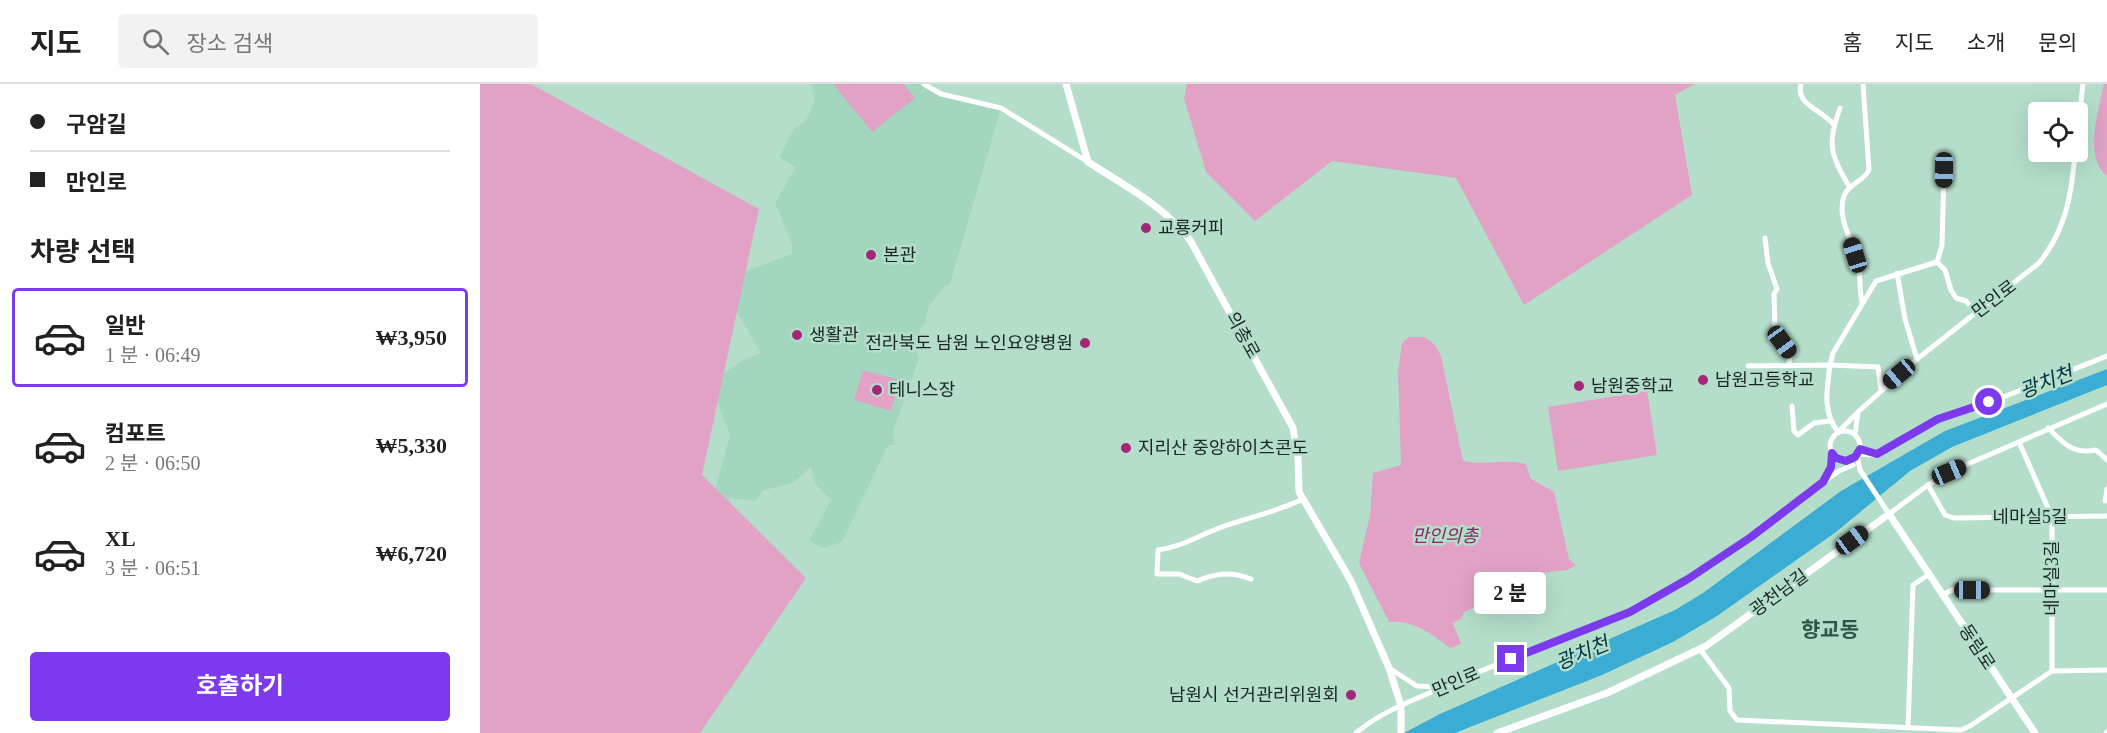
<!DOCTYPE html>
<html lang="ko">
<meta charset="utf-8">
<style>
:root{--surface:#fff;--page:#f2f2f2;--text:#222;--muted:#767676;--line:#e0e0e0;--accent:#7c3aed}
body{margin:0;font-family:"Times New Roman","Noto Sans KR",serif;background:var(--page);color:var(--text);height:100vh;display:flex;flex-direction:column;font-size:22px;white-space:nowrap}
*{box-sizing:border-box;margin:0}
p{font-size:20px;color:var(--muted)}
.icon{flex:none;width:33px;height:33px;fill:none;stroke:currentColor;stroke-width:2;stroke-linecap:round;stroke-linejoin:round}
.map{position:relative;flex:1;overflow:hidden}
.sheet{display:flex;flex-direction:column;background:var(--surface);width:480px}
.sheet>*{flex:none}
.banner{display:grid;align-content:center;height:132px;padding:0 30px;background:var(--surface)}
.tools{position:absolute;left:1548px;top:18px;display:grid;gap:12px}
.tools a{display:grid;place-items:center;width:60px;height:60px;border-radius:6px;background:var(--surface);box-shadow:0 6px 24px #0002;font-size:30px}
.end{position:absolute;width:27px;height:27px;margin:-14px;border:8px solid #7c3aed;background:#fff;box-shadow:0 0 0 3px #fff}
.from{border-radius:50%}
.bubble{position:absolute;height:42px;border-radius:6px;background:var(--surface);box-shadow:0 6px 24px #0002;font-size:20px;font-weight:700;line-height:42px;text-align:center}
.car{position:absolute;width:18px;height:36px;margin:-18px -9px;border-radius:8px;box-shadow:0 0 4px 2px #0007;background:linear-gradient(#222 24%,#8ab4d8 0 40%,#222 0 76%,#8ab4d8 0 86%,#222 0)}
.banner b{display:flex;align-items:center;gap:21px;height:57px;font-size:22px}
.banner b+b{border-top:2px solid var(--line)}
.banner i{width:15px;height:15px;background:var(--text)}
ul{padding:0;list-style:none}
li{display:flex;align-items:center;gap:18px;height:99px;margin:0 12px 9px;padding:0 18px;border:3px solid transparent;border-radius:6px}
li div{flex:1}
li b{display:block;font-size:22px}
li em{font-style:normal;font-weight:700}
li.active{border-color:var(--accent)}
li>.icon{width:54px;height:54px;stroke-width:1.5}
h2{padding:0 30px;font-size:27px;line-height:72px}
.primary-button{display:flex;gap:12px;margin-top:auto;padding:12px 30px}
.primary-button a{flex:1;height:69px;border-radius:6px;background:var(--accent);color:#fff;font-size:24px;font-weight:700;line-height:69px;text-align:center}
header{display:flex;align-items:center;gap:36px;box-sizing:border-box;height:84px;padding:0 30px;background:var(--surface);border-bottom:2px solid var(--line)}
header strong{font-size:28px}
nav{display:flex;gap:33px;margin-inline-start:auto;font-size:21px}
.search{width:420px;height:54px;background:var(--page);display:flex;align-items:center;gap:15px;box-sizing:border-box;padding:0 21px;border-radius:6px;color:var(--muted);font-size:22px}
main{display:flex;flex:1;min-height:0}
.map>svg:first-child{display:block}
</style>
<header>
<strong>지도</strong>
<div class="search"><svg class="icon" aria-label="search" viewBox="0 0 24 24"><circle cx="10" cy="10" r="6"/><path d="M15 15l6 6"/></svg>장소 검색</div>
<nav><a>홈</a><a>지도</a><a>소개</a><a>문의</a></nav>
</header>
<main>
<section class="sheet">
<div class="banner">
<b><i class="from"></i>구암길</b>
<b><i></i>만인로</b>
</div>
<h2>차량 선택</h2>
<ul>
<li class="active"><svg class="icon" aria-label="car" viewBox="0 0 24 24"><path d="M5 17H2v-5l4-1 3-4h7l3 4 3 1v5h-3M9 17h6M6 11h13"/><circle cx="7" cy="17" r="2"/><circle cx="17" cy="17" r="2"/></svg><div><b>일반</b><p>1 분 · 06:49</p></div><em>₩3,950</em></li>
<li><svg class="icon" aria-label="car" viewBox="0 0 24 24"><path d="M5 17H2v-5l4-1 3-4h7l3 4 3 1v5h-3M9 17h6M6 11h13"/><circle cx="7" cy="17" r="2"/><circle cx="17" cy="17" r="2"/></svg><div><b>컴포트</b><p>2 분 · 06:50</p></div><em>₩5,330</em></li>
<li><svg class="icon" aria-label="car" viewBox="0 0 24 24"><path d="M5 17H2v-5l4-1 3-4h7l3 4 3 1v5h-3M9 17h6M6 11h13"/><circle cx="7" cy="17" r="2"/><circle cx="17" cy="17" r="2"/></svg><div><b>XL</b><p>3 분 · 06:51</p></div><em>₩6,720</em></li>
</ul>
<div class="primary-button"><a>호출하기</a></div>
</section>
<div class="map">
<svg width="1627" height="649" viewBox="0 0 1627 649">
<rect width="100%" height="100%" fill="#b4deca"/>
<polygon fill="#a3d6be" points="331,0 444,0 461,10 521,24 470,200 463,203 448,224 445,239 441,244 436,266 439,275 413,347 414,361 408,361 362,458 344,464 329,457 351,416 334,398 331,383 313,399 284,406 275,417 251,414 231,421 250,351 230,299 261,277 281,269 239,197 312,170 312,160 295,119 316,83 299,73 314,45 327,35 335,16"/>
<g fill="#e1a2c5">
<polygon points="0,0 51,0 279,125 222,391 326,494 220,649 0,649"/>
<polygon points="353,0 423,0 435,14 392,48"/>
<polygon points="707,0 1214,0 1195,11 1212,111 1044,221 976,94 852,77 775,137 726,88 704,14"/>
<path d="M1624,0H1627V92C1603,73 1619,25 1624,0Z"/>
<path d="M929,253H945L955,261L961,272L983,377C1005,382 1024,374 1046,380L1050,394L1074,408L1089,475L1096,481L1088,486L1052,490L1039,506L984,528L981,535L973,539L981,560L970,564C952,550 933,536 909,538L879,479L890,431L893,389L921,381L918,288L922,259Z"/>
<polygon points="383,286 420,296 411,327 374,316"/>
<polygon points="1167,307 1177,371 1078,387 1068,323"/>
</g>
<polygon fill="#3bacd3" points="1627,285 1627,301 1472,363 1430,387 1356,448 1237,532 1193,558 1122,591 975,649 924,649 960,630 1195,526 1223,509 1361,407 1465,347"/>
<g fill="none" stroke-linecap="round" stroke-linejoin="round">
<g stroke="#fff" stroke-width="5">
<polyline points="444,0 461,10 521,24 608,78"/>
<path d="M1321,0C1315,21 1343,26 1354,41"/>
<path d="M1360,24C1347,59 1350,71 1369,102"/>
<polyline points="1598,45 1603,0"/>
<polyline points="1464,86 1462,161 1457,178 1465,186 1471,206 1476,214 1486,217 1496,229"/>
<polyline points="1285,154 1288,179 1297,205 1294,210 1295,248 1310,269 1309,280"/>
<polyline points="1417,189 1425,235 1437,275"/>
<path d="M1382,218C1379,205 1381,193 1378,180C1374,159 1356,134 1364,112C1369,99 1383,98 1389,86L1383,0"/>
<path d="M1268,282L1350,281C1347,306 1342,327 1358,348L1378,328L1375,351"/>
<polyline points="1401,305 1398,283 1350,281 1353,269 1396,197 1457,178"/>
<polyline points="1312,322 1314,347 1318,351 1334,339 1350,337"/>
<path d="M1378,328L1437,275L1559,179C1586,146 1592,109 1595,68"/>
<path d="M1568,344C1583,359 1593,371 1616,366L1627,376"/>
<circle cx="1365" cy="362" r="15"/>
<polyline points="1378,370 1393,371 1458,335 1526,312 1627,272"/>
<polyline points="1377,371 1380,386 1409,430 1448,401 1469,388 1627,320"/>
<polyline points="1346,394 1352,380 1352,369"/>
<polyline points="1448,401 1465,431 1474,434 1627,432"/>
<polyline points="1625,417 1627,405"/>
<path d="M771,495C751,487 737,489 717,497L699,490H677L678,466C701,463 718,452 739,444C767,434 796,428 823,415"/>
<polyline points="1462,511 1472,506 1627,506"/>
<polyline points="1220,565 1249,604 1250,627 1257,636 1481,646 1490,642 1572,587 1572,433 1539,358"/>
<polyline points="909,584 937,602 959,603"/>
<polyline points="1572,587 1627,586"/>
<polyline points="1428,644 1433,501 1448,491"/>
<path d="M876,649C897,631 922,621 947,610C1014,579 1084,557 1151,527C1227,492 1291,435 1359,387L1373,381"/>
<polyline points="1626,649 1627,648"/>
</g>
<g stroke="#fff" stroke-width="7">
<path d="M586,0L608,78C644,101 684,122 710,156L813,344L818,374L819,408L871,497L909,584L921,622V649"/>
<polyline points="1017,649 1127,609 1226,562 1409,430 1555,649"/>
</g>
</g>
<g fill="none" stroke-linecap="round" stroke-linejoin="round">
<polyline stroke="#7c3aed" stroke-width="8" points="1031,575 1150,528 1208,495 1271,453 1343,398 1351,383 1352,369 1356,374 1366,377 1375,373 1380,365 1397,370 1458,335 1509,318"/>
</g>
<g fill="#a3267a" stroke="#b4deca" stroke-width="2">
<circle cx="666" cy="144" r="6"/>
<circle cx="391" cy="171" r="6"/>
<circle cx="317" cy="251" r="6"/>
<circle cx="605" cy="259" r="6"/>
<circle cx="1223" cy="296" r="6"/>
<circle cx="1099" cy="302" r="6"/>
<circle cx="397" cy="306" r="6"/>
<circle cx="646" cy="364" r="6"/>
<circle cx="871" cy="611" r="6"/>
</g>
<g text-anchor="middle" stroke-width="5" stroke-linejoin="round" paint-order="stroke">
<g font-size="18" fill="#192922" stroke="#b4deca" text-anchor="start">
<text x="678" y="150">교룡커피</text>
<text x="403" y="177">본관</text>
<text x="329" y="257">생활관</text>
<text x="593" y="265" text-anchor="end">전라북도 남원 노인요양병원</text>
<text x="1235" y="302">남원고등학교</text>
<text x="1111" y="308">남원중학교</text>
<text x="409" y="312">테니스장</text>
<text x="658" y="370">지리산 중앙하이츠콘도</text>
<text x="859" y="617" text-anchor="end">남원시 선거관리위원회</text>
</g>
<g font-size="18" fill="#192922" stroke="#b4deca">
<text transform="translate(1514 215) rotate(-37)" y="6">만인로</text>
<text transform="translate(763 251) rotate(61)" y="6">의총로</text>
<text x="1550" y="439">네마실5길</text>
<text transform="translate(1572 494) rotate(-90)" y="6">네마실3길</text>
<text transform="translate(1299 509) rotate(-36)" y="6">광천남길</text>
<text transform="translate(1497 563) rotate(57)" y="6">동림로</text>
<text transform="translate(976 598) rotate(-23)" y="6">만인로</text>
</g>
<g font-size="18" font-style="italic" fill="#842663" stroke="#b4deca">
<text x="965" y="458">만인의총</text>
</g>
<g font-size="20" font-style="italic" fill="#003343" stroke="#b4deca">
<text transform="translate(1566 298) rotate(-21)" y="7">광치천</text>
<text transform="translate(1102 569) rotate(-23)" y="7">광치천</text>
</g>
<g font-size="21" font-weight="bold" fill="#305746" stroke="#b4deca">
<text x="1350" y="553">향교동</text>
</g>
</g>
</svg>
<div class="tools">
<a><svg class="icon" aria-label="locate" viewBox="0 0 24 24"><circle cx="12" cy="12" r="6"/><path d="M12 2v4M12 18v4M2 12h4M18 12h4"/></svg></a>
</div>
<i class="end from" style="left:1509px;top:318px"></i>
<i class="end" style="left:1031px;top:575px"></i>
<div class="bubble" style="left:994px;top:488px;width:72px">2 분</div>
<i class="car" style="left:1464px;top:86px;rotate:181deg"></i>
<i class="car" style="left:1375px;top:171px;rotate:343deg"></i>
<i class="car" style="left:1302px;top:258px;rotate:144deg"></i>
<i class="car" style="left:1419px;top:290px;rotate:230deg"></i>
<i class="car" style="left:1469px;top:388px;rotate:67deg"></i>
<i class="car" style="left:1372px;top:456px;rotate:54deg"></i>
<i class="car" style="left:1492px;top:506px;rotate:90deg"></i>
</div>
</main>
